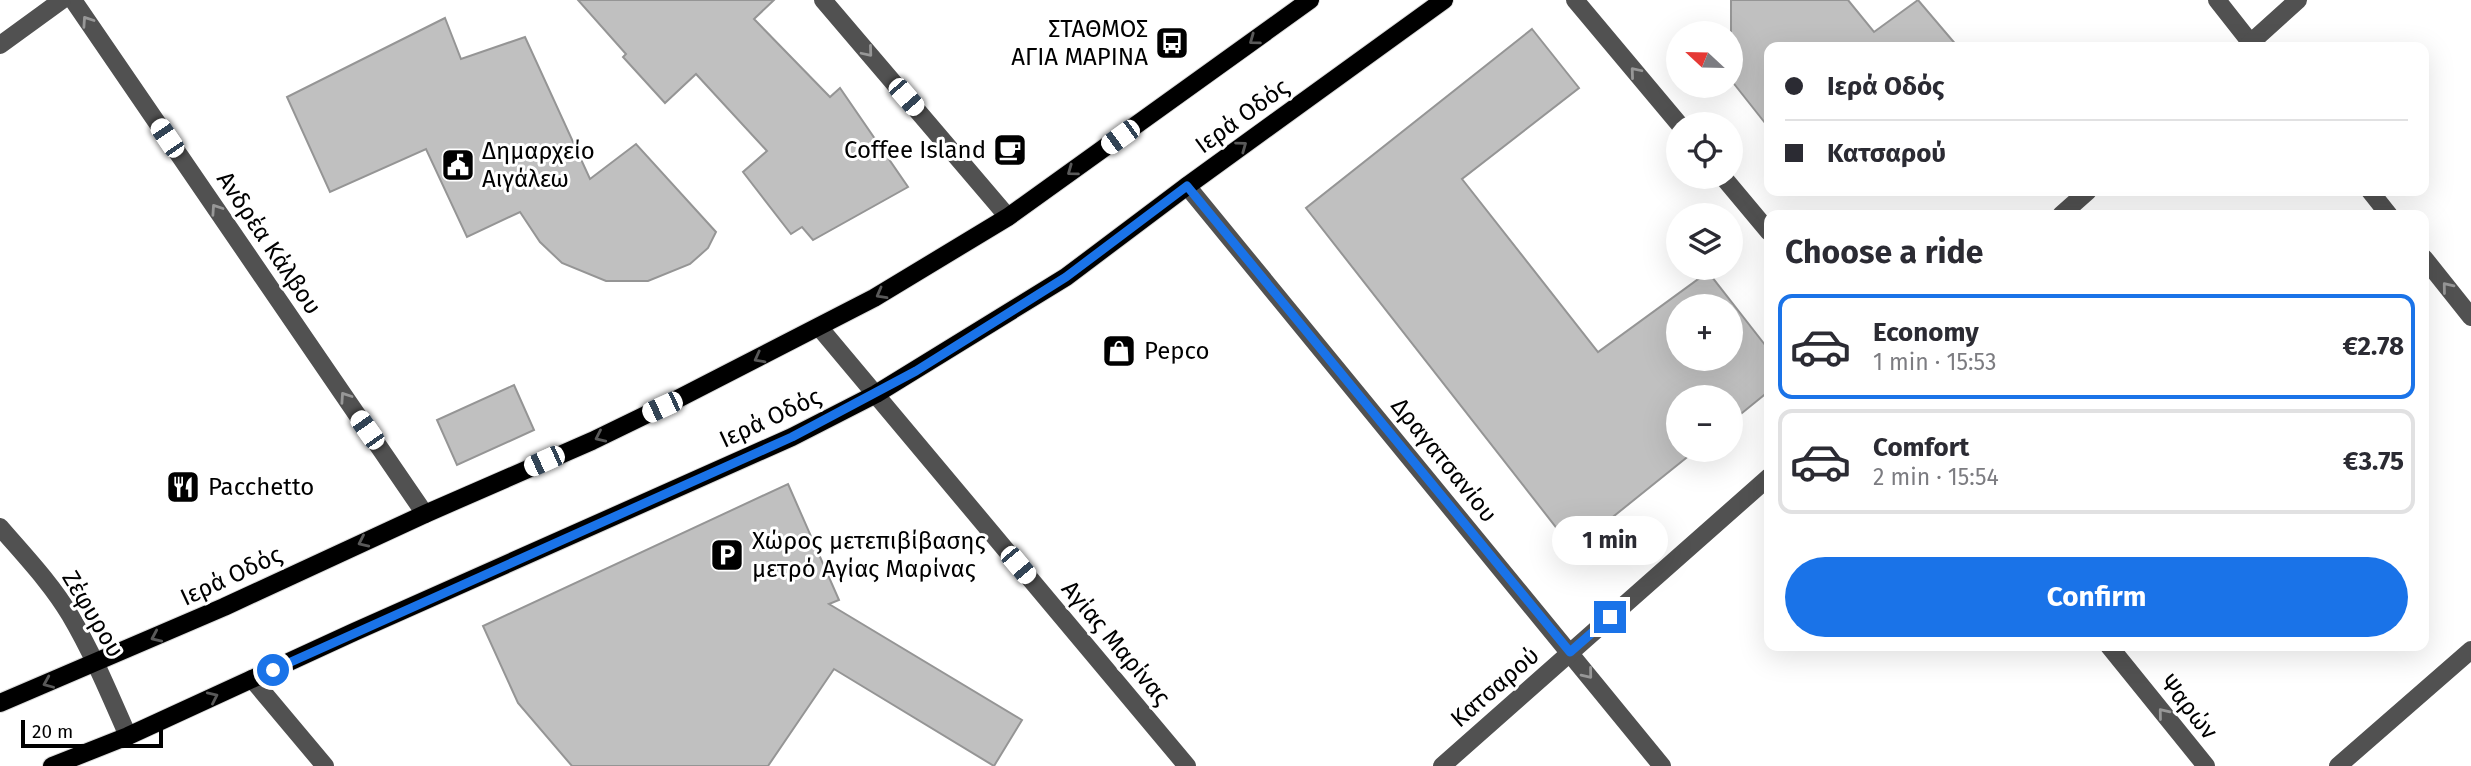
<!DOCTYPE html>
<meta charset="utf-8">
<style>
:root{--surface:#fff;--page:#f7f7f7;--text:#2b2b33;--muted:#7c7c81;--line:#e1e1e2;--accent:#1a73e8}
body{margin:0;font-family:"Fira Sans",sans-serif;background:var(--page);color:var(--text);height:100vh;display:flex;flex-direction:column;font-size:26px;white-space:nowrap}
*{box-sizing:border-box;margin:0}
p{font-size:23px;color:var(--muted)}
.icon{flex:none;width:38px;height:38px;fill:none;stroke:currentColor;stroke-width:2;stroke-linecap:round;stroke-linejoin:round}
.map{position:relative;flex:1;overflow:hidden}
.details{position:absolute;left:1764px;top:210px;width:665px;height:441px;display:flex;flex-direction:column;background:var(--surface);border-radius:14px;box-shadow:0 7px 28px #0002}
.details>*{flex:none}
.guide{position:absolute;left:1764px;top:42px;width:665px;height:154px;border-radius:14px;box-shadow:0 7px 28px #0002;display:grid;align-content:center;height:154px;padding:0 21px;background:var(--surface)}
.needle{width:46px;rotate:292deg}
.controls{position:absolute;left:1666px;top:21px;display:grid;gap:14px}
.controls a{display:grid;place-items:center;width:77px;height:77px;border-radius:50%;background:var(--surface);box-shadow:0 7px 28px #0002;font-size:35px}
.scale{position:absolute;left:21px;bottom:18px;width:142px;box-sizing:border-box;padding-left:7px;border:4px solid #000;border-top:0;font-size:19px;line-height:24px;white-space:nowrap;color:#000;-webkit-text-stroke:5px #fff;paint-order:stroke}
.end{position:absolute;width:32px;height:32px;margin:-16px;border:9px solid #1a73e8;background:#fff;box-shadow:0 0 0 4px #fff}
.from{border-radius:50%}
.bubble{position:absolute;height:49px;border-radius:24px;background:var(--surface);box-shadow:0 7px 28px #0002;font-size:23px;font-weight:700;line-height:49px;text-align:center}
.car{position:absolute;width:21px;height:42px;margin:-21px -10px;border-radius:9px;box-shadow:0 0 5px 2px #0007;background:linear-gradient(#fff 24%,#345 0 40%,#fff 0 76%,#345 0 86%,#fff 0)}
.guide b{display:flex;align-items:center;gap:24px;height:66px;font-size:26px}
.guide b+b{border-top:2px solid var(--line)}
.guide i{width:18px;height:18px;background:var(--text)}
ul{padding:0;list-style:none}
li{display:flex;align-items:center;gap:21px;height:105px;margin:0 14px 10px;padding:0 7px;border:4px solid var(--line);border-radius:14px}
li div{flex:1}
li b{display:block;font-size:26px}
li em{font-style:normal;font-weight:700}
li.selected{border-color:var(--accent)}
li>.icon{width:63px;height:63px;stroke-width:1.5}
h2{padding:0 21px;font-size:32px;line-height:84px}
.button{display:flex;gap:14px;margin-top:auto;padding:14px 21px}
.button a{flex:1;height:80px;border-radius:42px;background:var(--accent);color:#fff;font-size:28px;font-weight:700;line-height:80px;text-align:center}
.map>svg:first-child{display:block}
</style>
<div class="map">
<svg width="2471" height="766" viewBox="0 0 2471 766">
<rect width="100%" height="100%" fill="#fff"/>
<g fill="#c0c0c0" stroke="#959595" stroke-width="2" fill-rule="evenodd">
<polygon points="578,0 774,0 754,19 830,97 840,88 908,187 813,240 802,227 791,234 743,172 767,151 696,74 665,103 623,57 626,54"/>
<polygon points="1731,0 1848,0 1874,32 1918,0 1958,47 1769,47 1769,128 1731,80"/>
<polygon points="445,18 461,59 525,37 590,179 636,144 716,232 708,248 690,264 648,281 606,281 562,263 540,242 520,212 467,237 426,149 330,192 287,97"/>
<path d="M1532,29L1579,88L1462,179L1598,352L1708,272L1769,350V391L1731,422V397H1678V450H1696L1573,549L1306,208ZM1678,306H1731V359H1678Z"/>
<polygon points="514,385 534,430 457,465 437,420"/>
<polygon points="788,484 839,600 829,604 1022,720 994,766 834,669 768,766 572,766 518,703 483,626"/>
</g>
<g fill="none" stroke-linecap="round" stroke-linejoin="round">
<defs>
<g id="major">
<polyline points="0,703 224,607 425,514 592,441 662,407 874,298 1008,217 1310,0"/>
<polyline points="52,766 128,736 354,632 792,437 876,394 1066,277 1187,186 1444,0"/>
</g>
</defs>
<use href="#major" stroke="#dbdbdb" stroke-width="20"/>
<g stroke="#515151" stroke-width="18">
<polyline points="73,0 425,514"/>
<polyline points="823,0 1008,217"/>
<polyline points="1575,0 1679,124"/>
<polyline points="2217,0 2254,47"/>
<polyline points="0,45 62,0"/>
<polyline points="2246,47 2298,0"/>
<polyline points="1723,177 1769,232"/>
<polyline points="1187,186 1662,766"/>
<polyline points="2370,191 2389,215"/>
<polyline points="2061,215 2088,191"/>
<polyline points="2424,258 2471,317"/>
<polyline points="819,327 1187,766"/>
<path d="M0,527C24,555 51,583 70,615C93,654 110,695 128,736"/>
<polyline points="2109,646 2206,766"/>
<polyline points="252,679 325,766"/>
<polyline points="1442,766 1769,477"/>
<polyline points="2338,766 2471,650"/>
</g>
<use href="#major" stroke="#000" stroke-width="18"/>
</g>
<defs><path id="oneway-chevron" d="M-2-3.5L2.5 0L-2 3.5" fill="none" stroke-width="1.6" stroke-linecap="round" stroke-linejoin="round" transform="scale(1.75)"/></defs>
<g stroke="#979797">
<use href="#oneway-chevron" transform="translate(87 21) rotate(-124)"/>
<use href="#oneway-chevron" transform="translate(868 52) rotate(50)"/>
<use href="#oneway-chevron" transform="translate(1635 72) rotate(-130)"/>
<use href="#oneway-chevron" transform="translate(216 209) rotate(-124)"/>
<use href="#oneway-chevron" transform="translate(2447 287) rotate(-129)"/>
<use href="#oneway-chevron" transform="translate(345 397) rotate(-124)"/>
<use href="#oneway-chevron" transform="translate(1588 674) rotate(51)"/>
<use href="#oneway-chevron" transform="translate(2163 713) rotate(-129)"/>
</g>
<g stroke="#595959">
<use href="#oneway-chevron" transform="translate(1254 40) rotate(144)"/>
<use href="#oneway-chevron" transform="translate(1242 146) rotate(-36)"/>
<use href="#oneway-chevron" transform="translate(1072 171) rotate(144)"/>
<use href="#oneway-chevron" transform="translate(881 294) rotate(151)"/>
<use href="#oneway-chevron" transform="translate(759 358) rotate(152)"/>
<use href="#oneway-chevron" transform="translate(600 437) rotate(155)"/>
<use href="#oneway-chevron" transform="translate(363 542) rotate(155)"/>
<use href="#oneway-chevron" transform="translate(156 637) rotate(156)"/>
<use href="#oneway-chevron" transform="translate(48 683) rotate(157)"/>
<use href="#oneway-chevron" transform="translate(213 697) rotate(-25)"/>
</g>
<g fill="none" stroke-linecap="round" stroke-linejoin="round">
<polyline stroke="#1a73e8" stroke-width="9" points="273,670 792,437 916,371 1066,277 1187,186 1570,652 1610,617"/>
</g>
<defs>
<symbol id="bus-square" viewBox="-11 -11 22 22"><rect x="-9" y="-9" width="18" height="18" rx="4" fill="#000" stroke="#fff"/><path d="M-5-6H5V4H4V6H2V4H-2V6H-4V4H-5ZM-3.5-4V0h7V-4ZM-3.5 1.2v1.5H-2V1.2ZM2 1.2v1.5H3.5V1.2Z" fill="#fff"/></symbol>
<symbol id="cafe-square" viewBox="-11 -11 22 22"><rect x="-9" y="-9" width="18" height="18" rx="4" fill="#000" stroke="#fff"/><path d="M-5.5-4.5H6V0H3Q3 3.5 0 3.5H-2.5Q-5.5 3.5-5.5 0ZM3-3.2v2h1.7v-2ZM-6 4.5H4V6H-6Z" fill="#fff"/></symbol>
<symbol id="civic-square" viewBox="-11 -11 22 22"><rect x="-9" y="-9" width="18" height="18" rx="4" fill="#000" stroke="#fff"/><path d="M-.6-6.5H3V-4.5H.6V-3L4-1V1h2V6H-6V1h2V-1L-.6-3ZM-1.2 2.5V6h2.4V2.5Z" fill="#fff"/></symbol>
<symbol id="shop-square" viewBox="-11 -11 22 22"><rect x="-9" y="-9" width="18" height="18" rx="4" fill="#000" stroke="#fff"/><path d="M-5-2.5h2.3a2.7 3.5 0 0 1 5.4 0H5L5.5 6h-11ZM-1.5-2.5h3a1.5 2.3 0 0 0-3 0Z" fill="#fff"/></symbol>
<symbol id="restaurant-square" viewBox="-11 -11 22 22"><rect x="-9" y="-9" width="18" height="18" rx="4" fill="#000" stroke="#fff"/><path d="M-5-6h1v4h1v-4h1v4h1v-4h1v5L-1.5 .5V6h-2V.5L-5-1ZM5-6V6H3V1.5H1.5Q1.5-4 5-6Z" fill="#fff"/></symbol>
<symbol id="parking-square" viewBox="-11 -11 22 22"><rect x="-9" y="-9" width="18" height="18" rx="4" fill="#000" stroke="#fff"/><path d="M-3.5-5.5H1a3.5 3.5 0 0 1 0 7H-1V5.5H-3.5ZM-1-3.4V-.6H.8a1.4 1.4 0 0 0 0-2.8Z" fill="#fff"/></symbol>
</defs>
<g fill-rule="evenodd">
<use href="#bus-square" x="1153" y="24" width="38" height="38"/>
<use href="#cafe-square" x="991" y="131" width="38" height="38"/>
<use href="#civic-square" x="439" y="146" width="38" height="38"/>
<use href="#shop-square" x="1100" y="332" width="38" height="38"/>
<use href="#restaurant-square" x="164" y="468" width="38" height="38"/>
<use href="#parking-square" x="708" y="536" width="38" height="38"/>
</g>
<g text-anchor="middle" stroke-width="6" stroke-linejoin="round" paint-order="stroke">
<g font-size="24" fill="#000" stroke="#fff" text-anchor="start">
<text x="1148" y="37" text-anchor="end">ΣΤΑΘΜΟΣ<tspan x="1148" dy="28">ΑΓΙΑ ΜΑΡΙΝΑ</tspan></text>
<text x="986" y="158" text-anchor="end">Coffee Island</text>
<text x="482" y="159">Δημαρχείο<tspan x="482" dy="28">Αιγάλεω</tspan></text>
<text x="1144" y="359">Pepco</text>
<text x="208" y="495">Pacchetto</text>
<text x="752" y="549">Χώρος μετεπιβίβασης<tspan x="752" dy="28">μετρό Αγίας Μαρίνας</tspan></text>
</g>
<g font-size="24" fill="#000" stroke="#fff">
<text transform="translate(1242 116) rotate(-36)" y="8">Ιερά Οδός</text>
<text transform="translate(269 243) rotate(56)" y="8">Ανδρέα Κάλβου</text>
<text transform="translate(770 418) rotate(-25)" y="8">Ιερά Οδός</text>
<text transform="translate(1444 460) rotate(51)" y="8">Δραγατσανίου</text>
<text transform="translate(231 576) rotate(-25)" y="8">Ιερά Οδός</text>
<text transform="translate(93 614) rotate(59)" y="8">Ζέφυρου</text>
<text transform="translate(1116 643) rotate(50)" y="8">Αγίας Μαρίνας</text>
<text transform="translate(1495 687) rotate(-41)" y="8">Κατσαρού</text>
<text transform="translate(2189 707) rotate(51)" y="8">Ψαρών</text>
</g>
</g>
</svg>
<div class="controls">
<a><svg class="needle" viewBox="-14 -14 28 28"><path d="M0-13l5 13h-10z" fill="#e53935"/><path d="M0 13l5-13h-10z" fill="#7c7c81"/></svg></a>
<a><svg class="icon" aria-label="locate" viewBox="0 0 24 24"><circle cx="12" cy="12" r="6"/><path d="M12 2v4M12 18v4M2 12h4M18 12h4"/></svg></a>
<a><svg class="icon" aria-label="layers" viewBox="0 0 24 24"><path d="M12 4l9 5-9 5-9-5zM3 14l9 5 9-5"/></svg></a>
<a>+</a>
<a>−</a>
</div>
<div class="scale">20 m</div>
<i class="end from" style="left:273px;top:670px"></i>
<i class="end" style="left:1610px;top:617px"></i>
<div class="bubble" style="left:1552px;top:516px;width:116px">1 min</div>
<i class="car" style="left:906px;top:97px;rotate:139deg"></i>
<i class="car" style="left:1120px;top:137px;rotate:234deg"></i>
<i class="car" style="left:167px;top:138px;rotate:326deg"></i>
<i class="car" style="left:662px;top:407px;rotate:245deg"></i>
<i class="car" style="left:367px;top:430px;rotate:325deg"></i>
<i class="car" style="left:544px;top:461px;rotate:246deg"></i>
<i class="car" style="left:1018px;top:565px;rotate:140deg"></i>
<div class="guide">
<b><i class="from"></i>Ιερά Οδός</b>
<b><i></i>Κατσαρού</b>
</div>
<section class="details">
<h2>Choose a ride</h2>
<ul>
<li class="selected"><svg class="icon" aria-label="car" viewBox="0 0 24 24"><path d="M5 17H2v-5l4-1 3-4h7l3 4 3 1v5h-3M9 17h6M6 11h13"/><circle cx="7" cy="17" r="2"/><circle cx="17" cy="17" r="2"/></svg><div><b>Economy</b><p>1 min · 15:53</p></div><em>€2.78</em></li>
<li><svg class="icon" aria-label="car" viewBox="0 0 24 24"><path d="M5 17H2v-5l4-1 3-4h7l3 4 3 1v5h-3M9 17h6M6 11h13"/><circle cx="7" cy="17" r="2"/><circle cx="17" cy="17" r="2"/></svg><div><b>Comfort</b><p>2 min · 15:54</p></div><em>€3.75</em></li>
</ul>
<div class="button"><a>Confirm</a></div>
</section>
</div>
